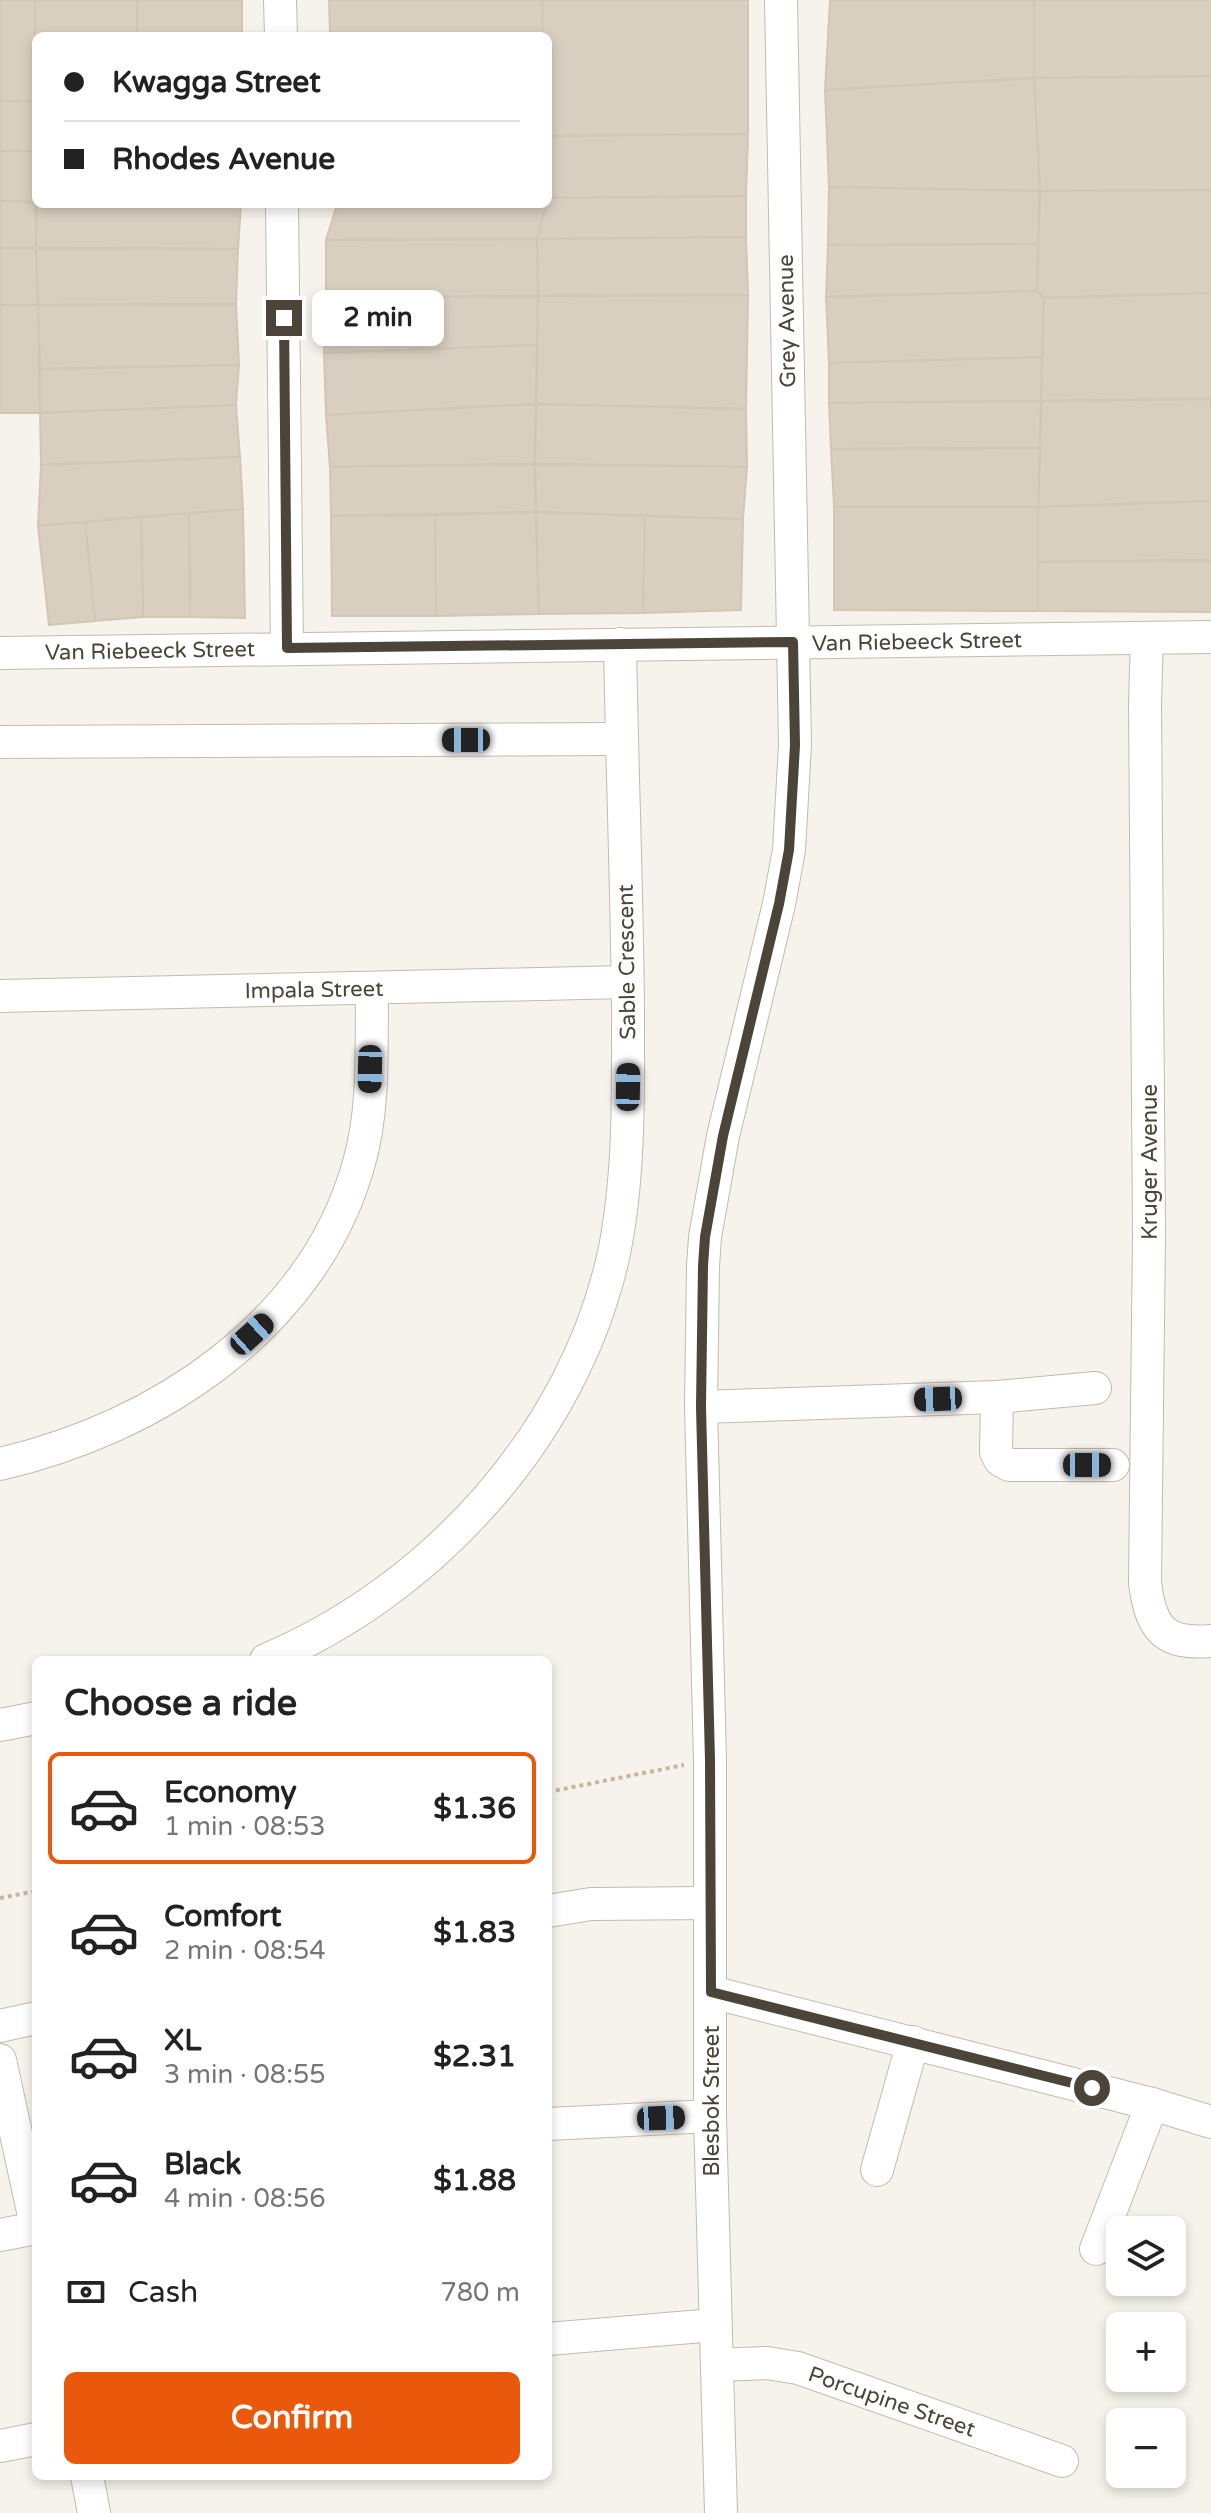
<!DOCTYPE html>
<meta charset="utf-8">
<style>
:root{--surface:#fff;--page:#f6f6f6;--text:#222;--muted:#767676;--line:#e0e0e0;--accent:#ea580c}
body{margin:0;font-family:"Varela Round",sans-serif;background:var(--page);color:var(--text);height:100vh;display:flex;flex-direction:column;font-size:30px;white-space:nowrap}
*{box-sizing:border-box;margin:0}
p{font-size:26px;color:var(--muted)}
.icon{flex:none;width:44px;height:44px;fill:none;stroke:currentColor;stroke-width:2;stroke-linecap:round;stroke-linejoin:round}
.map{position:relative;flex:1;overflow:hidden}
.details{position:absolute;left:32px;top:1656px;width:520px;height:824px;display:flex;flex-direction:column;background:var(--surface);border-radius:12px;box-shadow:0 4px 12px #0003}
.details>*{flex:none}
.top-card{position:absolute;left:32px;top:32px;width:520px;height:176px;border-radius:12px;box-shadow:0 4px 12px #0003;display:grid;align-content:center;height:176px;padding:0 32px;background:var(--surface)}
.tools{position:absolute;left:1106px;top:2216px;display:grid;gap:16px}
.tools a{display:grid;place-items:center;width:80px;height:80px;border-radius:12px;background:var(--surface);box-shadow:0 4px 12px #0003;font-size:40px}
.end{position:absolute;width:36px;height:36px;margin:-18px;border:10px solid #4b4439;background:#fff;box-shadow:0 0 0 4px #fff}
.from{border-radius:50%}
.bubble{position:absolute;height:56px;border-radius:12px;background:var(--surface);box-shadow:0 4px 12px #0003;font-size:26px;font-weight:700;line-height:56px;text-align:center}
.car{position:absolute;width:24px;height:48px;margin:-24px -12px;border-radius:10px;box-shadow:0 0 6px 2px #0007;background:linear-gradient(#222 24%,#8ab4d8 0 40%,#222 0 76%,#8ab4d8 0 86%,#222 0)}
.top-card b{display:flex;align-items:center;gap:28px;height:76px;font-size:30px}
.top-card b+b{border-top:2px solid var(--line)}
.top-card i{width:20px;height:20px;background:var(--text)}
ul{padding:0;list-style:none}
li{display:flex;align-items:center;gap:24px;height:112px;margin:0 16px 12px;padding:0 16px;border:4px solid transparent;border-radius:12px}
li div{flex:1}
li b{display:block;font-size:30px}
li em{font-style:normal;font-weight:700}
li.on{border-color:var(--accent)}
li>.icon{width:72px;height:72px;stroke-width:1.5}
h2{padding:0 32px;font-size:36px;line-height:96px}
.pay{display:flex;align-items:center;gap:20px;height:88px;padding:0 32px;font-size:30px}
.pay p{margin-inline-start:auto}
.button{display:flex;gap:16px;margin-top:auto;padding:16px 32px}
.button a{flex:1;height:92px;border-radius:12px;background:var(--accent);color:#fff;font-size:32px;font-weight:700;line-height:92px;text-align:center}
.map>svg:first-child{display:block}
</style>
<div class="map">
<svg width="1211" height="2513" viewBox="0 0 1211 2513">
<rect width="100%" height="100%" fill="#f6f3ec"/>
<g fill="#d8cfc1" stroke="#d3c7b4" stroke-width="2">
<rect x="0" y="0" width="35" height="101"/>
<polygon points="35,0 137,0 137,36 36,36 35,101"/>
<rect x="137" y="0" width="105" height="36"/>
<polygon points="329,0 542,0 543,36 330,36"/>
<polygon points="542,0 748,0 748,134 548,136 548,36 543,36"/>
<polygon points="830,0 1034,0 1034,78 825,90"/>
<polygon points="1034,0 1211,0 1211,76 1034,78"/>
<polygon points="1211,76 1211,190 1040,191 1034,78"/>
<polygon points="1034,78 1040,191 829,187 825,90"/>
<polygon points="0,101 35,101 36,151 0,151"/>
<polygon points="748,134 746,196 548,198 548,136"/>
<polygon points="0,151 36,151 36,202 0,201"/>
<polygon points="829,187 1040,191 1038,244 828,245"/>
<polygon points="1211,190 1211,293 1044,298 1037,291 1040,191"/>
<polygon points="746,196 746,237 537,239 548,198"/>
<polygon points="0,201 36,202 36,248 0,248"/>
<polygon points="37,204 241,204 238,249 36,248"/>
<polygon points="369,204 546,204 537,239 326,240 337,205"/>
<polygon points="746,237 748,295 538,296 537,239"/>
<polygon points="537,239 538,296 326,298 326,240"/>
<polygon points="1038,244 1037,291 826,297 828,245"/>
<polygon points="0,248 36,248 38,305 0,305"/>
<polygon points="36,248 238,249 236,304 38,305"/>
<polygon points="1037,291 1044,298 1042,357 829,363 826,297"/>
<polygon points="1211,293 1211,399 1041,401 1044,298"/>
<polygon points="748,295 746,409 536,404 538,296"/>
<polygon points="538,296 537,345 324,353 326,298"/>
<polygon points="236,304 239,365 40,369 38,305"/>
<polygon points="0,305 38,305 40,413 0,413"/>
<polygon points="537,345 536,404 326,415 324,353"/>
<polygon points="1042,357 1041,401 829,403 829,363"/>
<polygon points="239,365 236,405 40,413 40,369"/>
<polygon points="1211,399 1211,501 1038,507 1041,401"/>
<polygon points="1041,401 1040,448 831,449 829,403"/>
<polygon points="536,404 535,464 330,467 326,415"/>
<polygon points="536,404 746,409 747,467 535,464"/>
<polygon points="236,405 240,457 41,465 40,413"/>
<polygon points="1040,448 1038,507 834,507 831,449"/>
<polygon points="240,457 243,509 38,526 41,465"/>
<polygon points="535,464 536,512 331,516 330,467"/>
<polygon points="535,464 747,467 743,519 536,512"/>
<polygon points="1211,501 1211,560 1038,562 1038,507"/>
<polygon points="834,507 1038,507 1038,611 834,610"/>
<polygon points="243,509 245,618 190,617 189,513"/>
<polygon points="536,512 539,614 436,616 435,515"/>
<polygon points="536,512 645,516 643,613 539,614"/>
<polygon points="189,513 190,617 143,617 141,517"/>
<polygon points="435,515 436,616 332,616 331,516"/>
<polygon points="645,516 743,519 741,610 643,613"/>
<polygon points="141,517 143,617 95,621 85,522"/>
<polygon points="85,522 95,621 49,625 38,526"/>
<polygon points="1211,560 1211,612 1038,611 1038,562"/>
</g>
<g fill="none" stroke-linecap="round" stroke-linejoin="round">
<defs>
<g id="minor">
<polyline points="280,0 281,36"/>
<polyline points="282,204 287,648"/>
<path d="M1147,638L1145,703L1149,1234L1145,1583C1151,1629 1164,1645 1211,1641"/>
<polyline points="0,653 1211,637"/>
<polyline points="0,742 621,739"/>
<polyline points="0,996 627,982"/>
<polyline points="997,1397 996,1452 1000,1460 1009,1465 1113,1465"/>
<polyline points="701,1407 997,1397 1095,1388"/>
<path d="M0,1464C157,1428 314,1325 359,1163C375,1107 371,1045 372,988"/>
<path d="M266,1660C434,1589 575,1433 614,1253C630,1174 628,1092 628,1012C627,890 622,767 620,644"/>
<polyline points="0,1725 36,1718"/>
<polyline points="548,1911 591,1904 710,1903"/>
<polyline points="711,1992 1152,2104 1211,2122"/>
<polyline points="0,2026 36,2018"/>
<polyline points="0,2060 36,2225"/>
<polyline points="548,2124 710,2116"/>
<polyline points="877,2170 913,2042"/>
<polyline points="0,2235 36,2228"/>
<polyline points="1096,2249 1152,2104"/>
<polyline points="548,2339 714,2325"/>
<polyline points="717,2365 767,2363 798,2368 1062,2461"/>
<polyline points="0,2446 36,2439"/>
<polyline points="87,2476 94,2513"/>
<polyline points="721,2513 710,2116 710,1760 701,1407 703,1266 705,1237 723,1136 779,904 789,850 795,745 781,0"/>
</g>
</defs>
<use href="#minor" stroke="#c2bbae" stroke-width="34"/>
<g stroke="#c4b79f" stroke-width="4" stroke-dasharray="4 4" stroke-linecap="butt">
<polyline points="548,1792 684,1765"/>
<polyline points="0,1898 36,1891"/>
</g>
<use href="#minor" stroke="#fff" stroke-width="32"/>
</g>
<g fill="none" stroke-linecap="round" stroke-linejoin="round">
<polyline stroke="#4b4439" stroke-width="10" points="284,318 287,648 793,642 795,745 789,850 779,904 723,1136 705,1237 703,1266 701,1407 710,1760 711,1992 1092,2088"/>
</g>
<g text-anchor="middle" stroke-width="6" stroke-linejoin="round" paint-order="stroke">
<g font-size="22" fill="#4b4439" stroke="#fff">
<text transform="translate(786 321) rotate(-91)" y="8">Grey Avenue</text>
<text transform="translate(917 641) rotate(-1)" y="8">Van Riebeeck Street</text>
<text transform="translate(150 650) rotate(-1)" y="8">Van Riebeeck Street</text>
<text transform="translate(626 962) rotate(-91)" y="8">Sable Crescent</text>
<text transform="translate(314 989) rotate(-1)" y="8">Impala Street</text>
<text transform="translate(1149 1162) rotate(-90)" y="8">Kruger Avenue</text>
<text transform="translate(711 2101) rotate(-90)" y="8">Blesbok Street</text>
<text transform="translate(892 2401) rotate(19)" y="8">Porcupine Street</text>
</g>
</g>
</svg>
<div class="tools">
<a><svg class="icon" aria-label="layers" viewBox="0 0 24 24"><path d="M12 4l9 5-9 5-9-5zM3 14l9 5 9-5"/></svg></a>
<a>+</a>
<a>−</a>
</div>
<i class="end from" style="left:1092px;top:2088px"></i>
<i class="end" style="left:284px;top:318px"></i>
<div class="bubble" style="left:312px;top:290px;width:132px">2 min</div>
<i class="car" style="left:466px;top:740px;rotate:270deg"></i>
<i class="car" style="left:370px;top:1069px;rotate:181deg"></i>
<i class="car" style="left:628px;top:1087px;rotate:1deg"></i>
<i class="car" style="left:252px;top:1334px;rotate:48deg"></i>
<i class="car" style="left:938px;top:1399px;rotate:268deg"></i>
<i class="car" style="left:1087px;top:1465px;rotate:90deg"></i>
<i class="car" style="left:661px;top:2118px;rotate:88deg"></i>
<div class="top-card">
<b><i class="from"></i>Kwagga Street</b>
<b><i></i>Rhodes Avenue</b>
</div>
<section class="details">
<h2>Choose a ride</h2>
<ul>
<li class="on"><svg class="icon" aria-label="car" viewBox="0 0 24 24"><path d="M5 17H2v-5l4-1 3-4h7l3 4 3 1v5h-3M9 17h6M6 11h13"/><circle cx="7" cy="17" r="2"/><circle cx="17" cy="17" r="2"/></svg><div><b>Economy</b><p>1 min · 08:53</p></div><em>$1.36</em></li>
<li><svg class="icon" aria-label="car" viewBox="0 0 24 24"><path d="M5 17H2v-5l4-1 3-4h7l3 4 3 1v5h-3M9 17h6M6 11h13"/><circle cx="7" cy="17" r="2"/><circle cx="17" cy="17" r="2"/></svg><div><b>Comfort</b><p>2 min · 08:54</p></div><em>$1.83</em></li>
<li><svg class="icon" aria-label="car" viewBox="0 0 24 24"><path d="M5 17H2v-5l4-1 3-4h7l3 4 3 1v5h-3M9 17h6M6 11h13"/><circle cx="7" cy="17" r="2"/><circle cx="17" cy="17" r="2"/></svg><div><b>XL</b><p>3 min · 08:55</p></div><em>$2.31</em></li>
<li><svg class="icon" aria-label="car" viewBox="0 0 24 24"><path d="M5 17H2v-5l4-1 3-4h7l3 4 3 1v5h-3M9 17h6M6 11h13"/><circle cx="7" cy="17" r="2"/><circle cx="17" cy="17" r="2"/></svg><div><b>Black</b><p>4 min · 08:56</p></div><em>$1.88</em></li>
</ul>
<div class="pay"><svg class="icon" aria-label="cash" viewBox="0 0 24 24"><path d="M3 7h18v10H3z"/><circle cx="12" cy="12" r="2"/></svg>Cash<p>780 m</p></div>
<div class="button"><a>Confirm</a></div>
</section>
</div>
